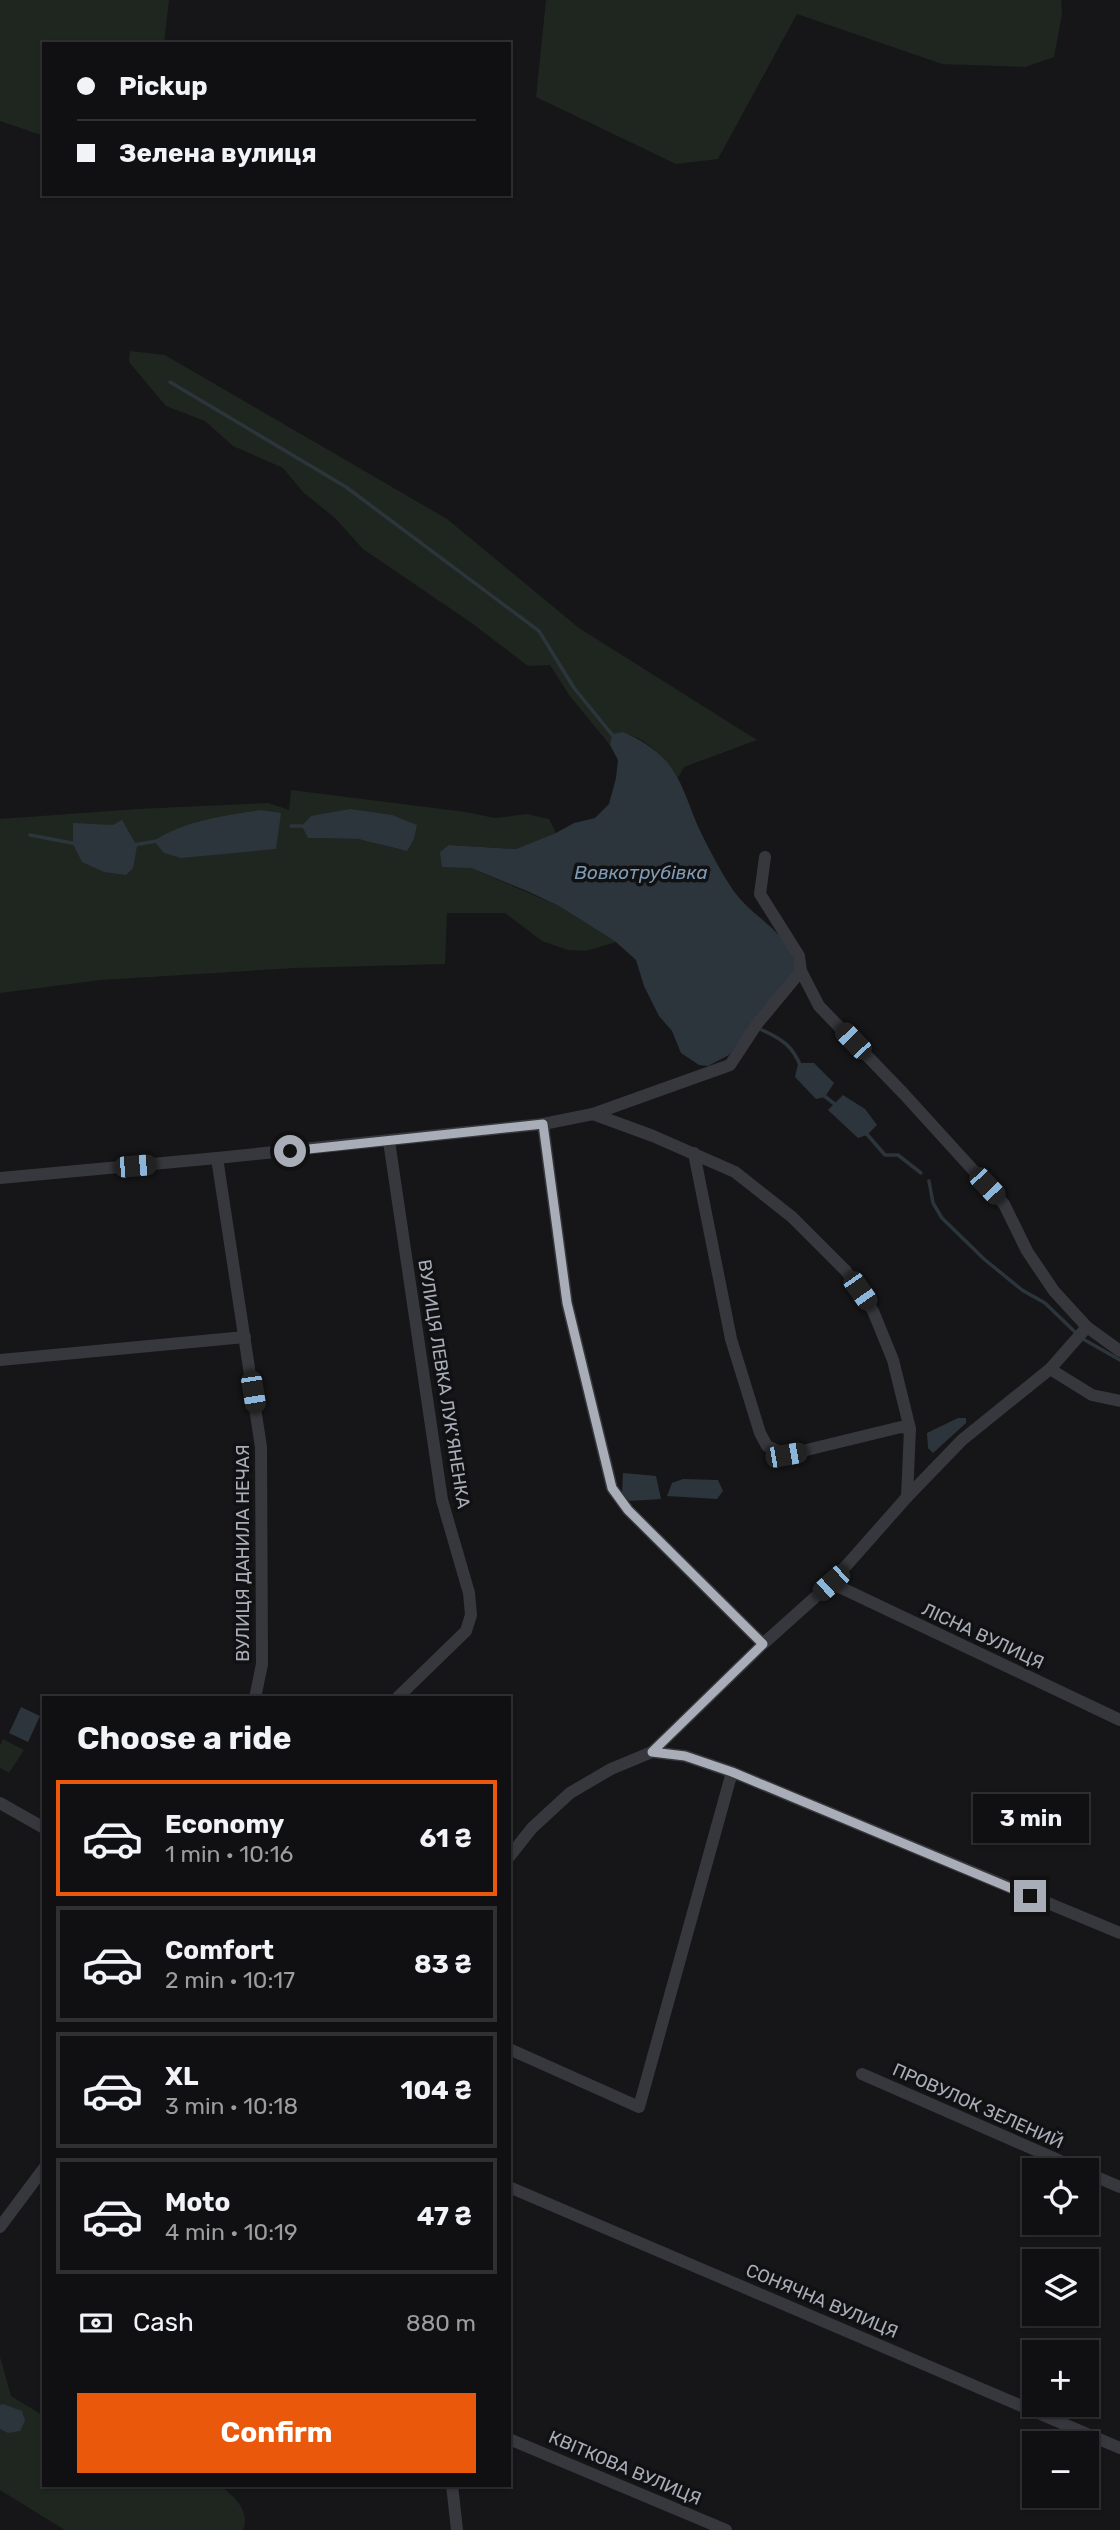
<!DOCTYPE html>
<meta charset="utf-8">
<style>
:root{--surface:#101012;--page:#1e1e20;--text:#f1f3f6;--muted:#9c9d9f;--line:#303032;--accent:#ea580c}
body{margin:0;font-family:Rubik,sans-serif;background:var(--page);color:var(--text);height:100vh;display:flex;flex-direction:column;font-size:26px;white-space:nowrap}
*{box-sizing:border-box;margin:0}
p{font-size:23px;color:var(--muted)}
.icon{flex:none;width:38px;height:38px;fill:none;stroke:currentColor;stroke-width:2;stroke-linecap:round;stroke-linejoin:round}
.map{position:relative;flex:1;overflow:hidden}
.panel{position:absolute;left:42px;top:1696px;width:469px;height:791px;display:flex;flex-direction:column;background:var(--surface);border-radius:0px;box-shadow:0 2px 5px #0004,0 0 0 2px var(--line)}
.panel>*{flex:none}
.top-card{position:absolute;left:42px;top:42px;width:469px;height:154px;border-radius:0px;box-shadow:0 2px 5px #0004,0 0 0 2px var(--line);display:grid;align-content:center;height:154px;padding:0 35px;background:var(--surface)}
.buttons{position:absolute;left:1022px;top:2158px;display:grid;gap:14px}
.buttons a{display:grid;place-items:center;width:77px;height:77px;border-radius:0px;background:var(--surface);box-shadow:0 2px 5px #0004,0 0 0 2px var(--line);font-size:35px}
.end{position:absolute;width:32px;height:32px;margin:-16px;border:9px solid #a8adb8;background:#111;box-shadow:0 0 0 4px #111}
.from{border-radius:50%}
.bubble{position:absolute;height:49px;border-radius:0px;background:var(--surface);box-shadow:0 2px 5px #0004,0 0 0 2px var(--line);font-size:23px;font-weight:700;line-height:49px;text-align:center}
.car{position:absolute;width:21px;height:42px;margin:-21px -10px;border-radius:9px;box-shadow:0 0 5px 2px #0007;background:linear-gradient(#222 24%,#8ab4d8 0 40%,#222 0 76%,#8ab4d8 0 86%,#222 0)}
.top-card b{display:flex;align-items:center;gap:24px;height:66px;font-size:26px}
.top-card b+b{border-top:2px solid var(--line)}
.top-card i{width:18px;height:18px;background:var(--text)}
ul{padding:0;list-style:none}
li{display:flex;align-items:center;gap:21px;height:116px;margin:0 14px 10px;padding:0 21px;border:4px solid var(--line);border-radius:0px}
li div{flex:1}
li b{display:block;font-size:26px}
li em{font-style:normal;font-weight:700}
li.selected{border-color:var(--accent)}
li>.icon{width:63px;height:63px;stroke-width:1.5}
h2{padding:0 35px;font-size:32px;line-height:84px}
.pay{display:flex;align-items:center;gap:18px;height:77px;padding:0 35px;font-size:26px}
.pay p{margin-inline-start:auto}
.button{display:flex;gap:14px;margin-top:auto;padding:14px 35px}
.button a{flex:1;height:80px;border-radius:0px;background:var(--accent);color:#fff;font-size:28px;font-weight:700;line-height:80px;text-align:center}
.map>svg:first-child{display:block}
</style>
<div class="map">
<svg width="1120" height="2530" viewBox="0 0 1120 2530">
<rect width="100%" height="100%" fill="#161618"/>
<g fill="#1e261f" fill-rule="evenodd">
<polygon points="0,0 169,0 164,44 44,44 44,136 0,121"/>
<polygon points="546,0 1061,0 1062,14 1054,57 1025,67 942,64 797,14 718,159 676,164 536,97"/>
<path d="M130,351L165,355L447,519L579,628L757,740L684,767L678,778C663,757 641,729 612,734L610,745L569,695L550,665L528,666L473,624L363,549L335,518L304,493L283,468L233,446L205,421L166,406L129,362Z"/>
<path d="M291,790L466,812L495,818L527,814L549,819L556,833L516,849L449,845L471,868L559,906L616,942L586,951L568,950L542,941L505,913H447L445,964L295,968L101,980L0,993V819L138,809L268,803L289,810ZM417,825L407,851L358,839L308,838Z"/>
<polygon points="3,1739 24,1750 9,1773 0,1768 0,1745"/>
<path d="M0,2357L11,2396L44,2416V2485H219C233,2495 251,2511 243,2530H65L0,2490Z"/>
</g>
<g fill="#2c353c">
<path d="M623,732C641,740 654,748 667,762C682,780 688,803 697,824C706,844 724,878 736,894C758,922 787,930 796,967L789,980L729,1055L708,1066L699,1065L681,1053L672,1031L659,1016L644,986L636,960L616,942L559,906L527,891L471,868L442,867L440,852L449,845L516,849L556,833L574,823L595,818L609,804L616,778L618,760L610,745L612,734Z"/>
<polygon points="350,809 392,815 417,825 414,839 407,851 358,839 308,838 302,826 311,816"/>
<path d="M261,810L281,813L276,849L181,858L164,853L154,841C186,820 224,816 261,810Z"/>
<polygon points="122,820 137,846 133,868 126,875 104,872 82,862 73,844 73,823 113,825"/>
<polygon points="802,1063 814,1063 834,1083 825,1097 816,1099 795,1077 798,1064"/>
<polygon points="843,1095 865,1109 877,1125 867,1135 858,1138 828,1110"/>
<polygon points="958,1418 966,1418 966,1423 933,1453 928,1448 927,1433"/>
<polygon points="623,1473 656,1476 661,1499 630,1501 622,1495"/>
<polygon points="683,1479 718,1480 723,1491 717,1499 667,1496 672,1483"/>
<polygon points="21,1707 40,1716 28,1742 9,1733"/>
<polygon points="3,2404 22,2411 25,2421 20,2431 8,2433 0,2429 0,2405"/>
</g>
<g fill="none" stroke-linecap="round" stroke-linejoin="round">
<g stroke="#2c353c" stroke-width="3.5">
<polyline points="170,382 346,487 539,631 574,688 614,737"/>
<polyline points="291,826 307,826"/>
<polyline points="30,835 77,844"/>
<polyline points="134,845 157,841"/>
<path d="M762,1030C783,1039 793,1047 801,1067"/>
<polyline points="823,1095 836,1105"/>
<polyline points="865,1132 885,1155 898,1155 921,1173"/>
<polyline points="929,1181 933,1203 942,1218 984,1259 1022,1290 1045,1303 1075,1332"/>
<polyline points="1083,1339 1120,1360"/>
</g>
<g stroke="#37383d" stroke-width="12">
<polyline points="765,857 760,894 799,956 801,971 819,1006 903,1093 1004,1204 1027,1251 1054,1291 1087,1327 1120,1351"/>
<polyline points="593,1114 653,1136 735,1172 792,1217 846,1271 873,1311 893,1360 910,1429 907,1497"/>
<polyline points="543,1124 567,1303 612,1488 628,1510 763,1644"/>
<polyline points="389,1141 442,1500 469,1593 471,1615 466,1631 397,1698"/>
<polyline points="694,1153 731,1339 760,1433 767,1446 786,1455 901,1427 910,1429"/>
<polyline points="217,1158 261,1447 262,1664 255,1698"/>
<polyline points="0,1178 217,1158 543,1124 593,1114 730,1065 757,1024 801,971"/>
<polyline points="0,1360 245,1337"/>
<polyline points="1050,1369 1092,1395 1120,1401"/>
<polyline points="831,1583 1120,1720"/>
<polyline points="652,1752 685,1756 732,1772 1120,1933"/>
<polyline points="0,1803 44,1828"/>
<polyline points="509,1857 532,1828 570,1793 611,1769 652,1752 763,1644 831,1583 907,1497 962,1440 1050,1369 1087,1327"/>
<polyline points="509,2049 639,2107 732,1772"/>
<polyline points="862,2074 1081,2170"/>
<polyline points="1087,2173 1120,2187"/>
<polyline points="509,2187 1120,2448"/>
<polyline points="0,2227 44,2168"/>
<polyline points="509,2439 726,2530"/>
<polyline points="452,2485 457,2530"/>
</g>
</g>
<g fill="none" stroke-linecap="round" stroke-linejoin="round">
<polyline stroke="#a8adb8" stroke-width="9" points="290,1151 543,1124 567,1303 612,1488 628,1510 763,1644 652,1752 685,1756 732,1772 1030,1896"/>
</g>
<g text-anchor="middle" stroke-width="7" stroke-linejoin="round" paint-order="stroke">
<g font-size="18" fill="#a8adb8" stroke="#111113">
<text transform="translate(444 1384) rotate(81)" y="6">ВУЛИЦЯ ЛЕВКА ЛУК'ЯНЕНКА</text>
<text transform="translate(243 1553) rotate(-90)" y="6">ВУЛИЦЯ ДАНИЛА НЕЧАЯ</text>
<text transform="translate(983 1636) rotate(25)" y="6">ЛІСНА ВУЛИЦЯ</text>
<text transform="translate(978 2106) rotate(24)" y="6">ПРОВУЛОК ЗЕЛЕНИЙ</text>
<text transform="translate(822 2301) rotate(23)" y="6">СОНЯЧНА ВУЛИЦЯ</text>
<text transform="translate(625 2468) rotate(23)" y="6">КВІТКОВА ВУЛИЦЯ</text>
</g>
<g font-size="19" font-style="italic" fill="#7f9bb3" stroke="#111113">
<text x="641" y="879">Вовкотрубівка</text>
</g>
</g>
</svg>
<div class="buttons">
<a><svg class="icon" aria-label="locate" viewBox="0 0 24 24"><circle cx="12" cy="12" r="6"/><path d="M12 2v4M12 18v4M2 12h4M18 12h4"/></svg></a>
<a><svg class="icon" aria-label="layers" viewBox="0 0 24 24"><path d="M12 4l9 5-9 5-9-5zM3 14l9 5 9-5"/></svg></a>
<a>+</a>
<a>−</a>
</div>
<i class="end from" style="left:290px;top:1151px"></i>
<i class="end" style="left:1030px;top:1896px"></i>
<div class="bubble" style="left:973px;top:1794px;width:116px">3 min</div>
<i class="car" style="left:853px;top:1041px;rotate:316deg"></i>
<i class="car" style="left:135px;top:1166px;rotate:85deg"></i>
<i class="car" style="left:987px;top:1186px;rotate:137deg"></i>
<i class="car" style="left:860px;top:1291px;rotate:145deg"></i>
<i class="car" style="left:253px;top:1392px;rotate:171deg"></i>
<i class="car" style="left:786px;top:1455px;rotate:80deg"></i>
<i class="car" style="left:831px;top:1583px;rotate:228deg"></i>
<div class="top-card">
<b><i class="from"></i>Pickup</b>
<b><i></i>Зелена вулиця</b>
</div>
<section class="panel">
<h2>Choose a ride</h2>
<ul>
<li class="selected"><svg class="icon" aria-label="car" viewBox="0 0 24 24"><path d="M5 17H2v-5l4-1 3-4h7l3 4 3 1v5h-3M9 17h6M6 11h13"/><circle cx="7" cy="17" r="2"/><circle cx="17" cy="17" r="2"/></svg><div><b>Economy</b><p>1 min · 10:16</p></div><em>61 ₴</em></li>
<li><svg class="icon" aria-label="car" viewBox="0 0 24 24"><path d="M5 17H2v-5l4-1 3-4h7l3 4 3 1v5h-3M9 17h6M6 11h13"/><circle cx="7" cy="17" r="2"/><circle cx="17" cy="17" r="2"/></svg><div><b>Comfort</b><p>2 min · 10:17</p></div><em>83 ₴</em></li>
<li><svg class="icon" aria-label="car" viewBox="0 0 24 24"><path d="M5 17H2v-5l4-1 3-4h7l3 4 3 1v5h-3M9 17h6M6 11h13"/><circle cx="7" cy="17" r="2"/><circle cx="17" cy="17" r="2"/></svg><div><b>XL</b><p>3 min · 10:18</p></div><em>104 ₴</em></li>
<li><svg class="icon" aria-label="car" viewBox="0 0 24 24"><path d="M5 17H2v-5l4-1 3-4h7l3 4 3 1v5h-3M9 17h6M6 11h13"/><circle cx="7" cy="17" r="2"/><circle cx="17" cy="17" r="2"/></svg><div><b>Moto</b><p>4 min · 10:19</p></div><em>47 ₴</em></li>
</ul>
<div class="pay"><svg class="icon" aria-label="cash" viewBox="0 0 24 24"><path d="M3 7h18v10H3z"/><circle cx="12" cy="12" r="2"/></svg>Cash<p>880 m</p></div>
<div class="button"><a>Confirm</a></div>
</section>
</div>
